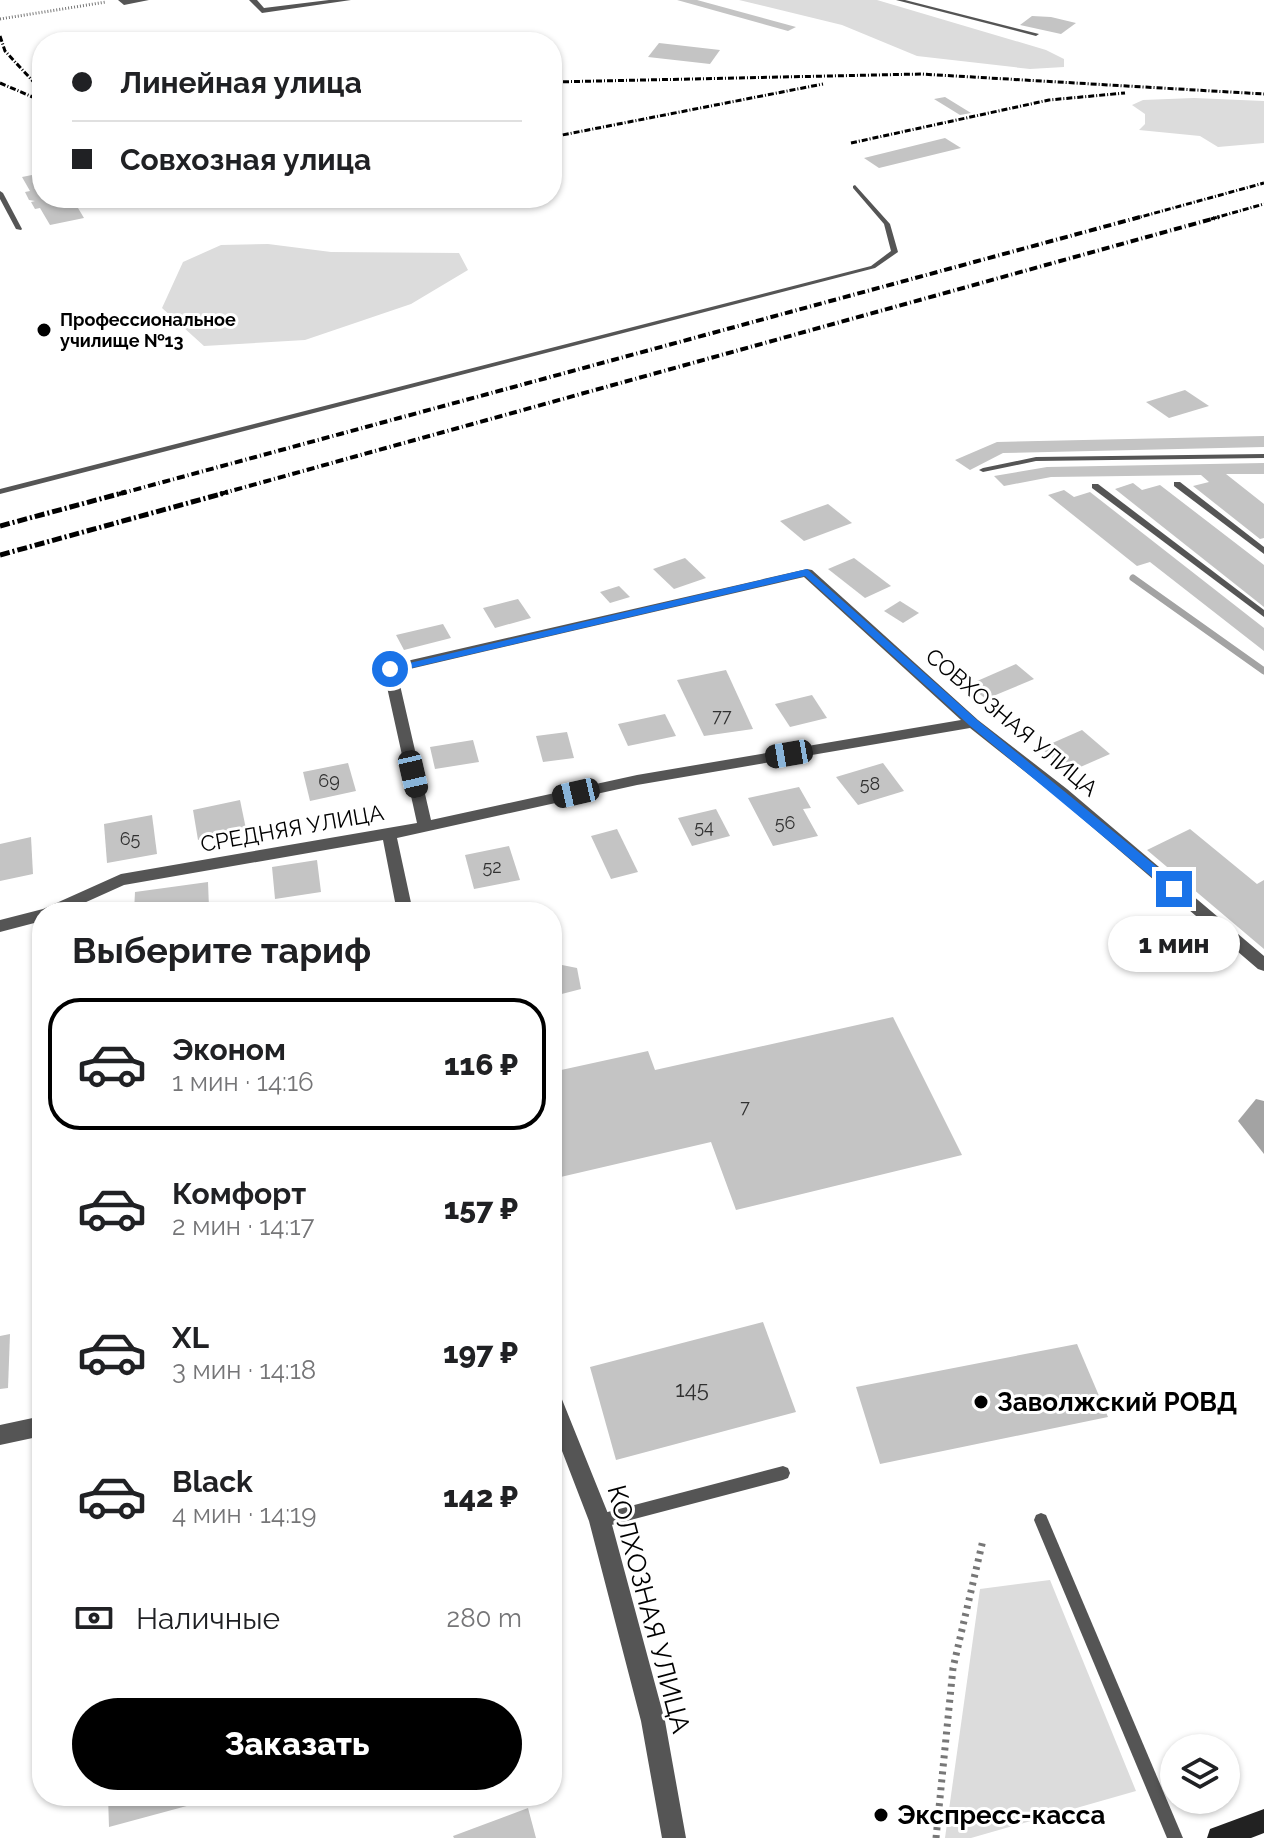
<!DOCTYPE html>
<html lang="ru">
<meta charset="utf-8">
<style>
:root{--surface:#fff;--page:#f2f2f2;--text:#202124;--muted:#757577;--line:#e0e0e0;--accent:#000}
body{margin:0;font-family:Raleway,sans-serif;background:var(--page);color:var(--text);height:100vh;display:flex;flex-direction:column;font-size:30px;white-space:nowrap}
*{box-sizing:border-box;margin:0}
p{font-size:26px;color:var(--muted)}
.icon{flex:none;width:44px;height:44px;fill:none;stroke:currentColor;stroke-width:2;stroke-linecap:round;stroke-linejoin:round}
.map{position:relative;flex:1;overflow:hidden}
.sheet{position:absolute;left:32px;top:902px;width:530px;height:904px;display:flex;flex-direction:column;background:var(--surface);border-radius:32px;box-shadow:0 2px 6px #0004}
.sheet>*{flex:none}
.top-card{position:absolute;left:32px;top:32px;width:530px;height:176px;border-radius:32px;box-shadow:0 2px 6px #0004;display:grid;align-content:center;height:176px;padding:0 40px;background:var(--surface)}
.tools{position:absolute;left:1160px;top:1734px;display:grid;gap:16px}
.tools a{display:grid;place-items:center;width:80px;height:80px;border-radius:50%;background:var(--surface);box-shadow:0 2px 6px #0004;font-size:40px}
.end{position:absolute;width:36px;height:36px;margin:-18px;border:10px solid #1a73e8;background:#fff;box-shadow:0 0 0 4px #fff}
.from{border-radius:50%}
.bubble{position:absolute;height:56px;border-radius:28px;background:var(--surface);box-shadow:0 2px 6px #0004;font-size:26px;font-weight:800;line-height:56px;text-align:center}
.car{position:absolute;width:24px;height:48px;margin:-24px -12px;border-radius:10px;box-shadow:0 0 6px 2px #0007;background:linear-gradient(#222 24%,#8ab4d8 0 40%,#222 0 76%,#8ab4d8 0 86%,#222 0)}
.top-card b{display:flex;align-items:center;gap:28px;height:76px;font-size:30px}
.top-card b+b{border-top:2px solid var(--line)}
.top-card i{width:20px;height:20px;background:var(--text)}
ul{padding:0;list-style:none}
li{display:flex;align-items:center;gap:24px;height:132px;margin:0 16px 12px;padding:0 24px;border:4px solid transparent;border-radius:32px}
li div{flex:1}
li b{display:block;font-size:30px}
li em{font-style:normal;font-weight:800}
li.on{border-color:var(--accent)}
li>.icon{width:72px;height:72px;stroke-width:1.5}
h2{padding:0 40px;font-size:36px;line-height:96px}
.pay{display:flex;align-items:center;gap:20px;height:88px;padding:0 40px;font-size:30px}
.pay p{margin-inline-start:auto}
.primary-button{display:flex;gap:16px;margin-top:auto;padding:16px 40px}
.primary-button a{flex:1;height:92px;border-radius:48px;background:var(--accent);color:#fff;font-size:32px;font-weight:800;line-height:92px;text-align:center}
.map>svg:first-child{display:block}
</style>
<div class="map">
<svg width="1264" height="1838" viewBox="0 0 1264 1838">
<rect width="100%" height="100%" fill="#fff"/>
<g fill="#dcdcdc">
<polygon points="739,0 877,0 1046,50 1064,59 1064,67 1030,69 917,56 842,25"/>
<polygon points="1194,98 1264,101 1264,143 1218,147 1200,136 1139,130 1145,124 1145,114 1132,105 1143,100"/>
<polygon points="268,244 331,252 459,253 468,270 411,304 305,340 204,346 162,308 183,262 221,245"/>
<polygon points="1050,1580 1136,1791 971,1838 945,1838 980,1589"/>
</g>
<polygon fill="#a3a3a3" points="1256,1099 1264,1101 1264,1154 1238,1121"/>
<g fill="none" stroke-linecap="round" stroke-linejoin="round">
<polyline stroke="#a3a3a3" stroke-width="7" points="1133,578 1264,671"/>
</g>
<g fill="#c4c4c4">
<polygon points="677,0 697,0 796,27 788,31"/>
<polygon points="1032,16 1051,17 1076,23 1061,34 1020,25"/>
<polygon points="659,43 720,50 710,64 648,57"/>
<polygon points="945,97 971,113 960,115 934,99"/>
<polygon points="945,138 961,148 879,168 864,158"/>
<polygon points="42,173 42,198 72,198 84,218 50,225 40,208 35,209 31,202 35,201 29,200 25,192 30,191 22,177"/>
<polygon points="1185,390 1209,406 1169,418 1146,402"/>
<polygon points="1264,436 1264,447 1003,453 970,470 955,460 997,442"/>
<polygon points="1264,463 1264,474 1226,474 1264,504 1264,538 1260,539 1193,486 1209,482 1201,475 1051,477 1004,486 994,476 1047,467"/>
<polygon points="1133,483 1142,490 1160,485 1264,565 1264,607 1115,489"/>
<polygon points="1064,490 1074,497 1090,492 1264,628 1264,651 1150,562 1137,566 1048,495"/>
<polygon points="828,504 852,523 804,541 780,521"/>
<polygon points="685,558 706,578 674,589 653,569"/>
<polygon points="854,558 891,586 865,598 828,569"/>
<polygon points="619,586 630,597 610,603 600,592"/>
<polygon points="518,599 531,618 495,628 483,608"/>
<polygon points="900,601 919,613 903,623 884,611"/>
<polygon points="443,624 451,638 404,650 396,635"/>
<polygon points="1016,664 1034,679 986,699 968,685"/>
<polygon points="726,670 753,729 704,736 677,680"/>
<polygon points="812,695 827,718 790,727 775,704"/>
<polygon points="665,714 676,736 628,746 618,724"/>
<polygon points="1082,730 1110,754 1069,772 1041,748"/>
<polygon points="567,732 574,758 543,762 536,736"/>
<polygon points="473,740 479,762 435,769 430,747"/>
<polygon points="348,763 356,791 310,801 303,772"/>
<polygon points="883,763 904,791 858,805 836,777"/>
<polygon points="799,787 811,808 803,809 818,836 773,846 748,798"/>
<polygon points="240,800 246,829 198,840 193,810"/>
<polygon points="716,809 730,836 692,846 678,818"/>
<polygon points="152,815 157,854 107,863 104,824"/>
<polygon points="617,829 638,872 611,879 591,836"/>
<polygon points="1190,829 1257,884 1264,880 1264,949 1147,850"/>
<polygon points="31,837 33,874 0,881 0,844"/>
<polygon points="509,846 520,880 474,889 465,855"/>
<polygon points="317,860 321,892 275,899 272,867"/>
<polygon points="208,882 209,908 134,912 135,892"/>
<polygon points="42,941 42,976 35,978 32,944"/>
<polygon points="552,963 577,968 581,989 554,996"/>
<polygon points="893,1017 962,1155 736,1210 711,1142 552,1179 552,1072 648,1051 655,1070"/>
<polygon points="763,1322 796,1412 616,1460 590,1367"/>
<polygon points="10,1334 8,1388 0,1389 0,1336"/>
<polygon points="1077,1344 1108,1417 880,1464 856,1387"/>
<polygon points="108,1796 220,1796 220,1797 109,1827"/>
<polygon points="528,1808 536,1838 454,1838 453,1836"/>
</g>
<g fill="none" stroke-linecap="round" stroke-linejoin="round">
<polyline stroke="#777" stroke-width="3" stroke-dasharray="1 2" stroke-linecap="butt" points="0,19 106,2"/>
<polyline stroke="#777" stroke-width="7" stroke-dasharray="3 5" stroke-linecap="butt" points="936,1838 953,1668 983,1540"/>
<g fill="#555" fill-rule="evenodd">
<polygon points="896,0 905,0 1039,34 1036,36"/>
<polygon points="855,185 890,224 898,252 875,268 0,494 0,489 871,266 891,251 884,224 853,188 853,186"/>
<polygon points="0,191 3,193 22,229 21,230 16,229 0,199"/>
<polygon points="1264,454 1264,458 1036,461 983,472 979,470 983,468 1036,457"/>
<polygon points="1174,482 1180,482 1264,547 1264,554 1174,486"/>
<polygon points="1092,484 1098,484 1264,610 1264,617 1092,488"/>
<polygon points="783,1466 788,1468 790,1473 788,1478 783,1480 600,1528 595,1526 593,1521 595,1516 600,1514"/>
<polygon points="1041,1513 1046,1515 1183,1838 1167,1838 1034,1520 1036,1515"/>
</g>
<g fill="#555" fill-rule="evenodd">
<polygon points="118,0 149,0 124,5"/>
<polygon points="249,0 257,0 264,8 329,0 351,0 262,13"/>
<path d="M807,569L812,570L978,720L1067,789L1264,956V971L1258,969L1057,797L970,728L637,785L397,838L413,912H397L383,840L124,885L64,912H42V921L0,932V920L43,909L121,874L417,823L383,669L385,666ZM804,577L961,720L637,775L431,820L397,672Z"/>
<polygon points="552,1389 559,1392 611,1521 665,1721 686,1838 662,1838 641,1721 589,1521 552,1425"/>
<polygon points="42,1416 42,1436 0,1445 0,1425"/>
</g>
<polygon fill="#222" fill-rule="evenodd" points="1264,1809 1264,1833 1251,1838 1207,1838 1210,1829"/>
<g stroke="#000" stroke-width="3" stroke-dasharray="6 2 1 2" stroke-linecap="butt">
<polyline points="0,36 5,51 42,91"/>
<polyline points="552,82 921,74 1264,94"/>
<polyline points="0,83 42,101"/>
<polyline points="552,137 823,84"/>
<polyline points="851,143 1049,100 1125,93"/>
<polyline points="1133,219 1264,183"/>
<polyline points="1211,219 1264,204"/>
</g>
<g stroke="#000" stroke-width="4" stroke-dasharray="8 3 1 3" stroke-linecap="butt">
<polyline points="119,494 1140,217"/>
<polyline points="220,494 1219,217"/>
</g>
<g stroke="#000" stroke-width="5" stroke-dasharray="10 3 2 3" stroke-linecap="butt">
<polyline points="0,526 126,492"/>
<polyline points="0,555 228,492"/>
</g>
</g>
<polygon fill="#1a73e8" points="807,569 977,720 1179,885 1179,892 1170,892 969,725 805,576 390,673 384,669"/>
<g fill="#000" stroke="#fff" stroke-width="3">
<circle cx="44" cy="330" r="8"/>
<circle cx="981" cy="1402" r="8"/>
<circle cx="881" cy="1815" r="8"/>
</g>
<g text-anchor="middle" stroke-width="6" stroke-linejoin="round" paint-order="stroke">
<g font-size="18" font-weight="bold" fill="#000" stroke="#fff" text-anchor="start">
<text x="60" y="326">Профессиональное<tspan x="60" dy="21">училище №13</tspan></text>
</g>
<g font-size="18" fill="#313131">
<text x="722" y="722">77</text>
<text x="329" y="787">69</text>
<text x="870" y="790">58</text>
<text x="785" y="829">56</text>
<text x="704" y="833">54</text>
<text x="130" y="845">65</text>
<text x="492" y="873">52</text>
<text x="745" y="1113">7</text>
</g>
<g font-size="22" fill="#000" stroke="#fff">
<text transform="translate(1012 722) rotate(40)" y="8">СОВХОЗНАЯ УЛИЦА</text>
<text transform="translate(292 828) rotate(-10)" y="8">СРЕДНЯЯ УЛИЦА</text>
</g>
<g font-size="22" fill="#313131">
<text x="692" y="1397">145</text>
</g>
<g font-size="26" font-weight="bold" fill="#000" stroke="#fff" text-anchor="start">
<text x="997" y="1411">Заволжский РОВД</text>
<text x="897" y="1824">Экспресс-касса</text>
</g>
<g font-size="26" fill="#000" stroke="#fff">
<text transform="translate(649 1609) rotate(75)" y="9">КОЛХОЗНАЯ УЛИЦА</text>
</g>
</g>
</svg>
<div class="tools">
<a><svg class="icon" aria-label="layers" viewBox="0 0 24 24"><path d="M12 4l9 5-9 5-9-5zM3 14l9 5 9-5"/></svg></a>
</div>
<i class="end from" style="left:390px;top:669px"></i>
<i class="end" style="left:1174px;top:889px"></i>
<div class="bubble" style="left:1108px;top:916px;width:132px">1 мин</div>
<i class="car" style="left:789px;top:754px;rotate:260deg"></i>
<i class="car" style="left:413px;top:774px;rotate:167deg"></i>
<i class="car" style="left:576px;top:793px;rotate:257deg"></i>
<div class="top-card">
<b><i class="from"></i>Линейная улица</b>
<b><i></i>Совхозная улица</b>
</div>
<section class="sheet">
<h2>Выберите тариф</h2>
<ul>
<li class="on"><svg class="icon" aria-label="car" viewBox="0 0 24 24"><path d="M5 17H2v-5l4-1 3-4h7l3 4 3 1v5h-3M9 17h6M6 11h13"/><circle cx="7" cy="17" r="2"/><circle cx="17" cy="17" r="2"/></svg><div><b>Эконом</b><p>1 мин · 14:16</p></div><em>116 ₽</em></li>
<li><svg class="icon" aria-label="car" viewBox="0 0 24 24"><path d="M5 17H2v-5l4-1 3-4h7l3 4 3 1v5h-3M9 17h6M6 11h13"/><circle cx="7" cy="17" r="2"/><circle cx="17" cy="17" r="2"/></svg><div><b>Комфорт</b><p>2 мин · 14:17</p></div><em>157 ₽</em></li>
<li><svg class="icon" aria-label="car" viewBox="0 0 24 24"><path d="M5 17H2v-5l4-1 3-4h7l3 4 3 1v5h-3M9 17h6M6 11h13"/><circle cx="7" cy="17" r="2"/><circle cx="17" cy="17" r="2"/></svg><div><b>XL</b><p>3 мин · 14:18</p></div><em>197 ₽</em></li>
<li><svg class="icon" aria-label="car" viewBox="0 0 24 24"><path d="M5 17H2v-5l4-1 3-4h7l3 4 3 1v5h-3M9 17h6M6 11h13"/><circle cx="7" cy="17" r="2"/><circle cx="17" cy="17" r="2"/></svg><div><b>Black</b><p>4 мин · 14:19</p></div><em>142 ₽</em></li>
</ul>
<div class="pay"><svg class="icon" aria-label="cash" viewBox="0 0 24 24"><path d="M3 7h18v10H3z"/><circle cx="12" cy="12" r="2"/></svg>Наличные<p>280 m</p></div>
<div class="primary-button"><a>Заказать</a></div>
</section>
</div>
